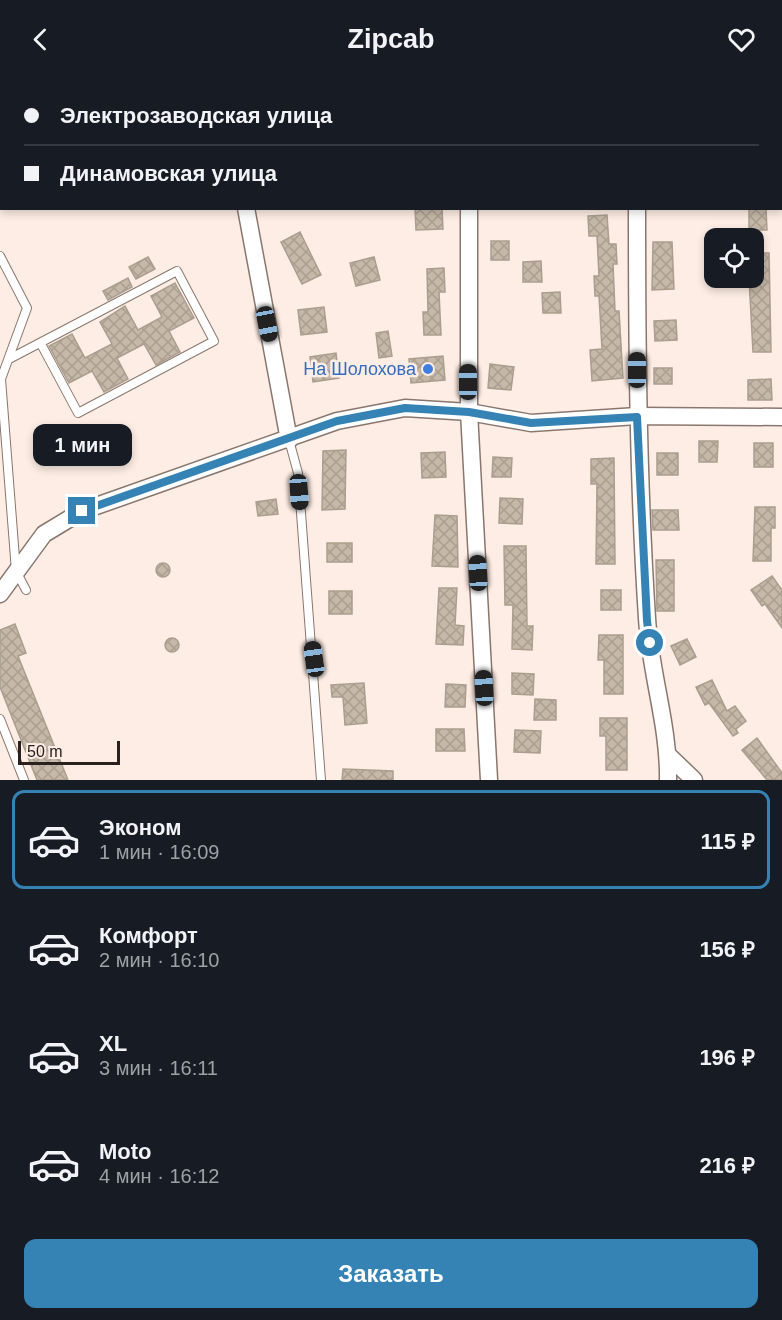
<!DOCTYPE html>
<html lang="ru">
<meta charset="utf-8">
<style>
:root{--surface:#171b24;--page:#20242c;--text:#f1f3f6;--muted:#9ea1a6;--line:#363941;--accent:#3583b5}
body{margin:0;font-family:Helvetica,sans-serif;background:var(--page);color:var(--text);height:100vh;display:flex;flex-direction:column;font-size:22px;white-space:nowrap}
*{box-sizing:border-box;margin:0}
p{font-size:20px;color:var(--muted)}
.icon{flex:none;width:33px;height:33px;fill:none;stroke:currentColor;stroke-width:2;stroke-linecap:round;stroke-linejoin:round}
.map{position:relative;height:702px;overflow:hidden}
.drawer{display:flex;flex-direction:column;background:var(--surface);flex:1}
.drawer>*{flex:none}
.guide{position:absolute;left:0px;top:0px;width:783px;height:132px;box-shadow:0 3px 9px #0003;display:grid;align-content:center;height:132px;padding:0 24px;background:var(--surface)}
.buttons{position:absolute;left:704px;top:150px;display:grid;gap:12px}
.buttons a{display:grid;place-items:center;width:60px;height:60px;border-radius:12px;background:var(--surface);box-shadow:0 3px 9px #0003;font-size:30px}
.scale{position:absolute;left:18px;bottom:15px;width:102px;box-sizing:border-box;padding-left:6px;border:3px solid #28211d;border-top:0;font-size:16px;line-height:21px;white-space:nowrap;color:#28211d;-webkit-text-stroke:4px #fdede4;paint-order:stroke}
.end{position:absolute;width:27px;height:27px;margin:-14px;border:8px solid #3583b5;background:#fff;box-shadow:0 0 0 3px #fff}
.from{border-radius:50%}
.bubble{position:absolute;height:42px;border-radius:12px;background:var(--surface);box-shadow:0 3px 9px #0003;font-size:20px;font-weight:600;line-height:42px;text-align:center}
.car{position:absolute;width:18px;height:36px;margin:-18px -9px;border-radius:8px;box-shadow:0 0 4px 2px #0007;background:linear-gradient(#222 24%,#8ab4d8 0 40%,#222 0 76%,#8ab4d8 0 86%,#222 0)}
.guide b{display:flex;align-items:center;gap:21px;height:57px;font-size:22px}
.guide b+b{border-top:2px solid var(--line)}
.guide i{width:15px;height:15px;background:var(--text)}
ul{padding:10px 0 0;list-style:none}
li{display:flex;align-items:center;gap:18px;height:99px;margin:0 12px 9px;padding:0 12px;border:3px solid transparent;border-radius:12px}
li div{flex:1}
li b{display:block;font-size:22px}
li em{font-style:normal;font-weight:600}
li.active{border-color:var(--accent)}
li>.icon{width:54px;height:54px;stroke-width:1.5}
.action{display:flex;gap:12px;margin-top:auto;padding:12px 24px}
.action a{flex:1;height:69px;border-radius:12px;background:var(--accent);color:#fff;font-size:24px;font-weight:600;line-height:69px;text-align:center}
header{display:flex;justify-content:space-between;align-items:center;height:78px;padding:0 24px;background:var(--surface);font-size:27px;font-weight:600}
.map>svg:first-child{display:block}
</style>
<header><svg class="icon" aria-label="back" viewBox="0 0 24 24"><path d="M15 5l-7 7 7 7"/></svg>Zipcab<svg class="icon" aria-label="heart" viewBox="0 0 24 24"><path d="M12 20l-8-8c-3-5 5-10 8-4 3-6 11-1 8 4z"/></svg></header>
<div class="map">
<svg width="782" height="702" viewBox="0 0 782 702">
<defs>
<pattern id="building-cross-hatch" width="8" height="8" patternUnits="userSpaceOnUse" patternTransform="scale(1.5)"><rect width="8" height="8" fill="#c5b8a8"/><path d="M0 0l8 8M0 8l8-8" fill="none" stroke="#a99e90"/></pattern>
</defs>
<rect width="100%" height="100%" fill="#fdede4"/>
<g fill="url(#building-cross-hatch)" stroke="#ab9e8f" stroke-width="1.5">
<polygon points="415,130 442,130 443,151 416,152"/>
<polygon points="749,130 766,130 767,152 749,152"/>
<polygon points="607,137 609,166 616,166 617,186 613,186 615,233 619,233 623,300 592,303 590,272 602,271 599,218 595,218 594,198 599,198 597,158 589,158 588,138"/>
<polygon points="300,154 321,197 302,206 281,164"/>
<rect x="491" y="163" width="18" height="19"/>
<polygon points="653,164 672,164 674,211 652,212"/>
<polygon points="753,175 769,175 771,274 753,274 749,200 753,200"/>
<polygon points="148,179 155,191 136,201 129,189"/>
<polygon points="374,179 380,202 356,208 350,185"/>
<polygon points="541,183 542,204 523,204 523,184"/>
<polygon points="444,190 445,214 439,214 441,257 424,257 423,234 428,234 427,191"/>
<polygon points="128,200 132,209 108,222 103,213"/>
<polygon points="175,205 194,240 169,253 180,274 156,287 144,266 117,280 128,301 104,314 92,293 69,305 49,268 72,256 85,280 112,266 100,244 125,228 138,252 162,239 151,218"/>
<polygon points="560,214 561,235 543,235 542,215"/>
<polygon points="324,229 327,254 301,257 298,232"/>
<polygon points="676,242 677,262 655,263 654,243"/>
<polygon points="388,253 392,278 379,280 376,255"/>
<polygon points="336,275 339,300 313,304 310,279"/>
<polygon points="443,278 445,302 411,305 409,281"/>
<polygon points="490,286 514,289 511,312 488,310"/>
<rect x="654" y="290" width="18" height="16"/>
<polygon points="771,301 772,322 748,322 748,302"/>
<polygon points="699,363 718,363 717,384 699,384"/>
<rect x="754" y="365" width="19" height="24"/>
<polygon points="346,372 345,431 322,432 323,373"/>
<polygon points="445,374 446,399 422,400 421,375"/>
<rect x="657" y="375" width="21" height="22"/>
<polygon points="493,379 512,380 511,399 492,399"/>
<polygon points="614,380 615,486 596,486 597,406 591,406 591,381"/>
<polygon points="500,420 523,421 522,446 499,445"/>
<polygon points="276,421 278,436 258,438 256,424"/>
<polygon points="755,429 775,429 775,450 771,450 771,483 753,483"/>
<polygon points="652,432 678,432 679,452 653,452"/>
<polygon points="435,437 457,438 458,489 432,488"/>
<rect x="327" y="465" width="25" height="19"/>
<polygon points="504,468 526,468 527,548 533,548 532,572 512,571 513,527 505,527"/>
<polygon points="656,482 674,482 674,533 657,533"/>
<circle cx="163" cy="492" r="7"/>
<polygon points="772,498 782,512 782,550 765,526 762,528 751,512"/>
<polygon points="439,510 457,510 455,547 464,548 463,567 436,566"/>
<rect x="601" y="512" width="20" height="20"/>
<rect x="329" y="513" width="23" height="23"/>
<polygon points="15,546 26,575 18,578 68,702 37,702 0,609 0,552"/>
<polygon points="599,557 623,557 623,616 604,616 604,582 598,582"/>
<circle cx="172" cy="567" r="7"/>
<polygon points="687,561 696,579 680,587 671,568"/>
<polygon points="512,595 534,596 533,617 512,616"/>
<polygon points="712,602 727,633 735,628 746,643 736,651 738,655 733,658 709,625 705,627 696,609"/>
<polygon points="364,605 367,645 345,647 343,619 332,619 331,607"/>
<polygon points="446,606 466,607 465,629 445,629"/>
<polygon points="535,621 556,622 556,642 534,642"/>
<polygon points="600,640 627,640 627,692 606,692 606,658 600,658"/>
<polygon points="436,651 464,651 465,673 436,673"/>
<polygon points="515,652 541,653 540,675 514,674"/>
<polygon points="757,660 782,695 782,702 767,702 742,672"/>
<polygon points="343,691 393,693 393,702 342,702"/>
</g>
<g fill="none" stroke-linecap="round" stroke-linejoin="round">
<defs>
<g id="lane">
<polyline points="0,178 27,230 1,301 16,493 26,512"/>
<polyline points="11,280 177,193 214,263 78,335 41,266"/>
<polyline points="289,362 298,395 321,702"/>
<polyline points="0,641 24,702"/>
</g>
<g id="street">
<polyline points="36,0 36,2"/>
<polyline points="637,0 637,2"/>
<polyline points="470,2 470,0"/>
<polyline points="246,130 289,362"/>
<polyline points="469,130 469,334 489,702"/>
<path d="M637,130C637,267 638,403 647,540C650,594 669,647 668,702"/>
<polyline points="0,516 44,456 82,433 337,343 405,330 469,334 531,345 637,338 782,339"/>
<polyline points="668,677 694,702"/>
</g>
</defs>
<use href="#lane" stroke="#89776e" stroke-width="10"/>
<use href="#street" stroke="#89776e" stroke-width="19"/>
<use href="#lane" stroke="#fff" stroke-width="8"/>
<use href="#street" stroke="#fff" stroke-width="16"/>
</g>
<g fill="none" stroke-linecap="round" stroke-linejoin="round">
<polyline stroke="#3583b5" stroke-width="8" points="82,433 337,343 405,330 469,334 531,345 637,339 647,543 650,565"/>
</g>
<circle fill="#3f7fe0" stroke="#fdede4" stroke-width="2" cx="428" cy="291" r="6"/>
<g text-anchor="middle" stroke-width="5" stroke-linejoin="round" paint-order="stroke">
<g font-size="18" fill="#366cbe" stroke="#fdede4" text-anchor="end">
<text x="416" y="297">На Шолохова</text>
</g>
</g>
</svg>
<div class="buttons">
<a><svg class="icon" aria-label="locate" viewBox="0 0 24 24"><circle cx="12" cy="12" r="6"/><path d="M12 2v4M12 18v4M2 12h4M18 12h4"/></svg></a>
</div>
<div class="scale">50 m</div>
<i class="end from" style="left:650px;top:565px"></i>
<i class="end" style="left:82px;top:433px"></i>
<div class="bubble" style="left:33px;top:346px;width:99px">1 мин</div>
<i class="car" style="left:267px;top:246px;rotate:169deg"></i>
<i class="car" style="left:637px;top:292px;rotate:0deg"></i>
<i class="car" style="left:468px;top:304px;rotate:0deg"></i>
<i class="car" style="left:299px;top:414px;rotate:176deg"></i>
<i class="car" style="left:478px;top:495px;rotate:357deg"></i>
<i class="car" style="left:314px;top:581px;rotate:352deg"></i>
<i class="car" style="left:484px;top:610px;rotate:357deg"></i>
<div class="guide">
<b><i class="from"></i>Электрозаводская улица</b>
<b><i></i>Динамовская улица</b>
</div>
</div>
<section class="drawer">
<ul>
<li class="active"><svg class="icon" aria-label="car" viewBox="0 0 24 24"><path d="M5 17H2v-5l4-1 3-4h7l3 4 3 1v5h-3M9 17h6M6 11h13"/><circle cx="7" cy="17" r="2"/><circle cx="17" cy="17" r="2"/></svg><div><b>Эконом</b><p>1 мин · 16:09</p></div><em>115 ₽</em></li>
<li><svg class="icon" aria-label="car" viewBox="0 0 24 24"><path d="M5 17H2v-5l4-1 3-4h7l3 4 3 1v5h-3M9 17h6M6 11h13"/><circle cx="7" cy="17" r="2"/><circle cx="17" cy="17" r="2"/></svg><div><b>Комфорт</b><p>2 мин · 16:10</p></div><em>156 ₽</em></li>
<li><svg class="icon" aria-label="car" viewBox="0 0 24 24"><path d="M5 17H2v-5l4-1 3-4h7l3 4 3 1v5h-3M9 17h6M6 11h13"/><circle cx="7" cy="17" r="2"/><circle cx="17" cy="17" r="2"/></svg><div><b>XL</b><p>3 мин · 16:11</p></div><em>196 ₽</em></li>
<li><svg class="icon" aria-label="car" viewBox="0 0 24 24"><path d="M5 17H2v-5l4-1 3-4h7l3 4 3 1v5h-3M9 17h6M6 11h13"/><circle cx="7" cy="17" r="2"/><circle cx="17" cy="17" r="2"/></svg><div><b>Moto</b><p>4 мин · 16:12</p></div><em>216 ₽</em></li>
</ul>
<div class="action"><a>Заказать</a></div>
</section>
